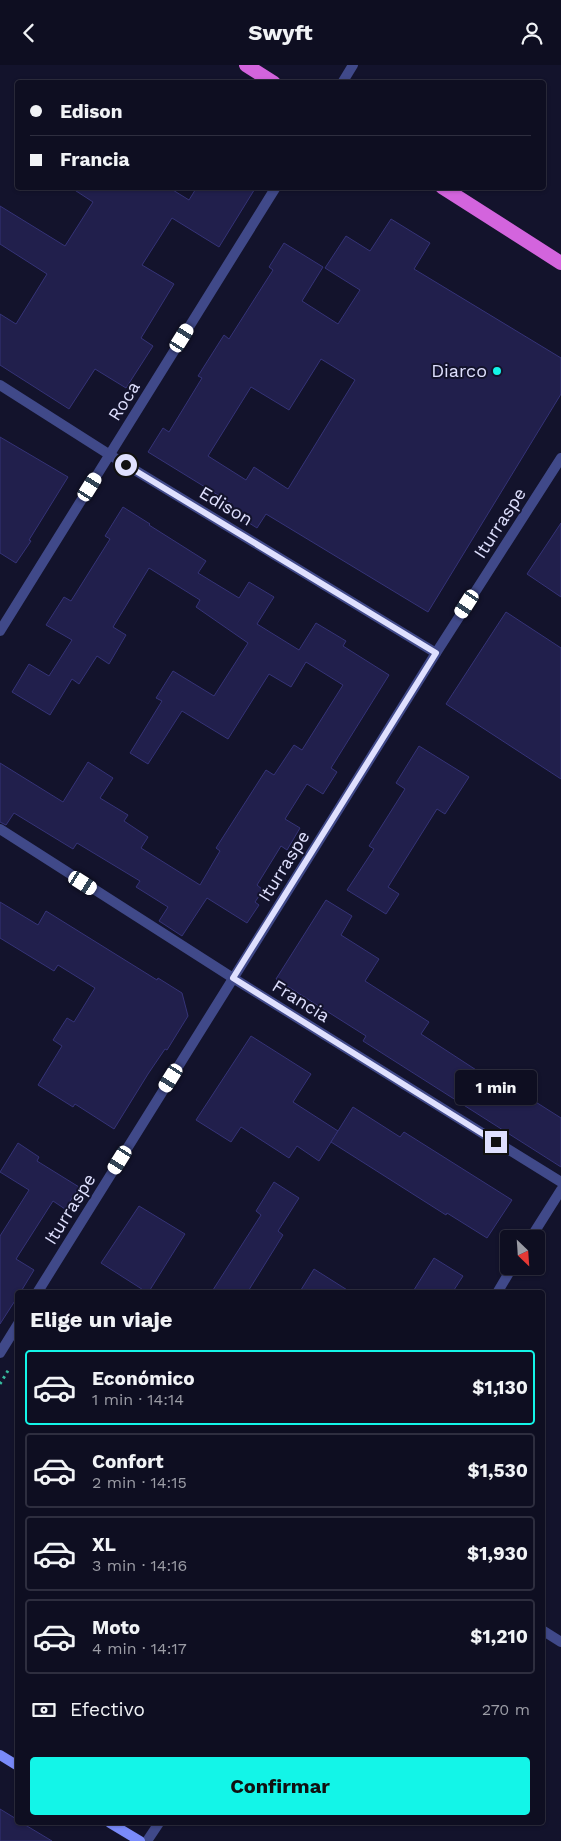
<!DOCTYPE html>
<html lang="es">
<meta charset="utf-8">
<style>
:root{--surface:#0e0e21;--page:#17172a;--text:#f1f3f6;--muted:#9b9ca5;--line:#2e2e3f;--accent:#13f5e8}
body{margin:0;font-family:"Work Sans",sans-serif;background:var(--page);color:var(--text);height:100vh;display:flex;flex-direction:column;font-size:19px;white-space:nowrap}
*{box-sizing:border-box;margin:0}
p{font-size:16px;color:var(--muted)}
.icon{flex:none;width:28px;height:28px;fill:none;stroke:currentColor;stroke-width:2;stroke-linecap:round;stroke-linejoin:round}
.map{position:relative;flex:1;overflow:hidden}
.drawer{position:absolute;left:15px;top:1225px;width:530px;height:535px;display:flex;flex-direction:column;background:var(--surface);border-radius:5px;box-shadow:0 1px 4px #0004,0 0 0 1px var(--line)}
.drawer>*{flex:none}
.top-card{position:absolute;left:15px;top:15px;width:531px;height:110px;border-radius:5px;box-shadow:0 1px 4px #0004,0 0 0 1px var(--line);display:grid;align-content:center;height:110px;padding:0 15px;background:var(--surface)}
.needle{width:32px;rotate:155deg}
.tools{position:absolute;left:500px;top:1165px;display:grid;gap:10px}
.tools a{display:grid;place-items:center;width:45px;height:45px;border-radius:5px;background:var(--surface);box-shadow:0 1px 4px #0004,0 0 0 1px var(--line);font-size:25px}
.end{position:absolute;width:22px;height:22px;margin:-11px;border:6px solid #dfe0fe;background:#111;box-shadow:0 0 0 2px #111}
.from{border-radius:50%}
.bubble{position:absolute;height:35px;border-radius:5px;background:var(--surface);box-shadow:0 1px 4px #0004,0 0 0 1px var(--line);font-size:16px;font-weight:700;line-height:35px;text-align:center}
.car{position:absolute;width:15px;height:30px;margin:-15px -8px;border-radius:6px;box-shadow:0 0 4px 1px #0007;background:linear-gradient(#fff 24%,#345 0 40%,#fff 0 76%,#345 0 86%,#fff 0)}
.top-card b{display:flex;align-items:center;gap:18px;height:48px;font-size:19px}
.top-card b+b{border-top:1px solid var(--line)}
.top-card i{width:12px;height:12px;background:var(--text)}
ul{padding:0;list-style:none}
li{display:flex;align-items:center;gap:15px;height:75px;margin:0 10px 8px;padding:0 5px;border:2px solid var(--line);border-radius:5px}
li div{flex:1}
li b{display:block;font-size:19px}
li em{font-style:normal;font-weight:700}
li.on{border-color:var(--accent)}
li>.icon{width:45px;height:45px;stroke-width:1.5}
h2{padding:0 15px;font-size:22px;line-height:60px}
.pay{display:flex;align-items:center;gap:12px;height:55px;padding:0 15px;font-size:19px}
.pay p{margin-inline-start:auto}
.action{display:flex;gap:10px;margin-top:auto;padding:10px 15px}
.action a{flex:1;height:58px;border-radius:5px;background:var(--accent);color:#111;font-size:20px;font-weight:700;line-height:58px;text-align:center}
header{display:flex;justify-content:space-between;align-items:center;height:65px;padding:0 15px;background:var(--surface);font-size:22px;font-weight:700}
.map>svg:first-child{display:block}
</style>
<header><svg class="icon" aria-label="back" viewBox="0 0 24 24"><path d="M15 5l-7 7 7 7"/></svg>Swyft<svg class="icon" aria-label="person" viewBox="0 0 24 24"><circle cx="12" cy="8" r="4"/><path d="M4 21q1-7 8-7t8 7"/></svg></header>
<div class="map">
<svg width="561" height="1776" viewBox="0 0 561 1776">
<rect width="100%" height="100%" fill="#13132c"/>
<g fill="#211f4c" stroke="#353377" fill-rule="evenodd">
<polygon points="70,122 168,122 189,135 197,122 256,122 219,182 172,153 142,200 174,219 141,273 153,281 126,323 95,304 69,344 0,300 0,249 16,259 47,209 0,179 0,141 65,181 93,137"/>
<path d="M391,154L430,178L414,204L561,293V329L428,547L266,449L257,463L227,444L231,438L148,387L163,363L169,367L202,313L198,311L224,270L229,274L273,205L269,202L284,178L323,202L302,236L338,259L360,225L325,203L346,171L370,186ZM321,294L355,315L288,424L254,402L246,415L208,391L251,322L289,345Z"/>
<polygon points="0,372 68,412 29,475 31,476 16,498 0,488"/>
<polygon points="123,442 150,459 149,460 206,496 198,508 239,533 249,517 274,532 257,559 299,585 316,558 346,576 343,581 389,610 331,703 337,707 323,729 307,719 285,754 300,763 287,785 281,781 257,820 263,825 255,837 259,840 247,858 207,833 182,871 159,856 168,842 136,822 140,816 77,778 73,784 14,748 6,760 0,757 0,698 63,737 88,697 113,713 100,733 128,750 124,756 148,772 141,783 200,820 220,786 216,783 266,705 274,710 294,680 302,685 343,620 306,597 291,622 269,609 228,674 182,646 148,699 130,688 162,636 156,633 173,606 214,631 248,578 196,542 200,535 149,503 113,562 126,570 109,599 97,591 79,619 72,614 50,650 12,627 29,599 49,611 72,575 46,560 64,532 71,536 110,474 105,471"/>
<polygon points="561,458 561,532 527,509"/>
<polygon points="506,547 561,583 561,714 446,639"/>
<polygon points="419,681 469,712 445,749 437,744 388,822 399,829 386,849 347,825 374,784 369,781 405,724 396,718"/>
<polygon points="326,835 352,851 341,870 379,894 365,916 429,957 421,969 490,1014 493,1010 561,1053 561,1102 363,976 366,971 276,914"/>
<polygon points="0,837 38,860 46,846 157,915 158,913 182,928 188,951 167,985 165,984 148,1009 114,1064 75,1039 73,1042 38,1020 62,981 53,975 67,953 74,957 95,923 58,900 54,906 0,873"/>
<polygon points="251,971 311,1009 293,1037 338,1066 319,1096 297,1081 289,1093 241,1062 231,1077 196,1055"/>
<polygon points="353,1042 400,1072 404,1067 512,1135 487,1173 447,1148 446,1150 331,1077"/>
<polygon points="18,1078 39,1092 37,1096 79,1122 65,1144 53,1136 16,1194 34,1205 20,1228 18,1228 18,1231 0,1259 0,1171 29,1125 0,1107"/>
<polygon points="274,1117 299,1133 278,1166 283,1170 247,1228 211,1228 261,1150 256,1146"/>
<polygon points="139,1141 185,1169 148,1228 101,1198"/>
<polygon points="434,1193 463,1211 452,1228 412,1228"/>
<polygon points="314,1204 352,1228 299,1228"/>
<polygon points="0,1744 18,1755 18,1758 22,1758 52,1776 0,1776"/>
</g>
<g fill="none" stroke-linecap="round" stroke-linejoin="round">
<polyline stroke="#36ba9d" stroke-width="3" stroke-dasharray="2.5 4" stroke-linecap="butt" points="0,1319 9,1304"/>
<g stroke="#404989" stroke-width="10">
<polyline points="342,18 353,0"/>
<polyline points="0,320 110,390 436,588"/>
<polyline points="0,566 276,122"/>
<polyline points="0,764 233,913 561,1117"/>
<polyline points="530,1174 561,1125"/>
<polyline points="37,1228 436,588 561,393"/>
<polyline points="497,1228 513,1201"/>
<polyline points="0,1288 18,1259"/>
<polyline points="542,1565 561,1577"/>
<polyline points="147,1776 159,1758"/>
</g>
<g stroke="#7a8bfa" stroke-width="10">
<polyline points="0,1690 18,1701"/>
<polyline points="110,1758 140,1776"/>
</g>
<g stroke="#d364dd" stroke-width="14">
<polyline points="246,0 274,18"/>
<polyline points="442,122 561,198"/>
</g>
</g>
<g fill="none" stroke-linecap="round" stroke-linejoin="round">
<polyline stroke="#dfe0fe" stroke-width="6" points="126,400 436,588 233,913 496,1077"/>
</g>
<circle fill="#13f5e8" stroke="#13132c" stroke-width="2" cx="497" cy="306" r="5"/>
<g text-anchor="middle" stroke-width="4" stroke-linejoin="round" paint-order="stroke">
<g font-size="18" fill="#dfe0fe" stroke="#13132c" text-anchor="end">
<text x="487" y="312">Diarco</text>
</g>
<g font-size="18" fill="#dfe0fe" stroke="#13132c">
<text transform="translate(124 336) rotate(-58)" y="6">Roca</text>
<text transform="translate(226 441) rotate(31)" y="6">Edison</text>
<text transform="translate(500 458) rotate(-57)" y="6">Iturraspe</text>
<text transform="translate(284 801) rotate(-58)" y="6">Iturraspe</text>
<text transform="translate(301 936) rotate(32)" y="6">Francia</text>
<text transform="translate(70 1144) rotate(-58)" y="6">Iturraspe</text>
</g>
</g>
</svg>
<div class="tools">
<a><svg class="needle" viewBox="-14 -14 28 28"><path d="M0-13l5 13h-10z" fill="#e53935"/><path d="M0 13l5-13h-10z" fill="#9b9ca5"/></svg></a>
</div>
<i class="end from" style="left:126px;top:400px"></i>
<i class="end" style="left:496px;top:1077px"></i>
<div class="bubble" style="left:455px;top:1005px;width:82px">1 min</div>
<i class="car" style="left:182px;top:273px;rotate:32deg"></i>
<i class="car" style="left:90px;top:422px;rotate:32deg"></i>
<i class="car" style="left:467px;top:539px;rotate:213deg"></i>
<i class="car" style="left:83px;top:818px;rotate:122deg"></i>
<i class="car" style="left:171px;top:1013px;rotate:212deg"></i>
<i class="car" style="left:120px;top:1095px;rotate:212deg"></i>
<div class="top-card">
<b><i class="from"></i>Edison</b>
<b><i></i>Francia</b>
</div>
<section class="drawer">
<h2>Elige un viaje</h2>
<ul>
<li class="on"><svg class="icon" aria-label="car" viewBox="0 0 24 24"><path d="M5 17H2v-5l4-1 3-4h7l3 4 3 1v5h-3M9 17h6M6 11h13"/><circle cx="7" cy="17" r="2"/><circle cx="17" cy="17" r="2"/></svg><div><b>Económico</b><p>1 min · 14:14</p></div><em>$1,130</em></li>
<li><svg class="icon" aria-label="car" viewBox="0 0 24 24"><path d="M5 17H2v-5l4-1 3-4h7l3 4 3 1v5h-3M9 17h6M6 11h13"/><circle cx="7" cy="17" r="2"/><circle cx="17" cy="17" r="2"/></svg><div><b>Confort</b><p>2 min · 14:15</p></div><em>$1,530</em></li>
<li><svg class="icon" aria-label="car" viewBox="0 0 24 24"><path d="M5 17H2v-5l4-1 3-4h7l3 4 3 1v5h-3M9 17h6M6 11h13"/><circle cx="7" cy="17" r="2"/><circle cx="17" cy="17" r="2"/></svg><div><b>XL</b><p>3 min · 14:16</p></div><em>$1,930</em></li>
<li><svg class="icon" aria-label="car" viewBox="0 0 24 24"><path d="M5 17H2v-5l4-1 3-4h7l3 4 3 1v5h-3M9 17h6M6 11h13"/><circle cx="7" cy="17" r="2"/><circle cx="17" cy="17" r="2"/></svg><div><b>Moto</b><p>4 min · 14:17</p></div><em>$1,210</em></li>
</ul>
<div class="pay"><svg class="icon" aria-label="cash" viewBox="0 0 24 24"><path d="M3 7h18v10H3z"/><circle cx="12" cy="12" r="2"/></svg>Efectivo<p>270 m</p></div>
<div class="action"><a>Confirmar</a></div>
</section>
</div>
